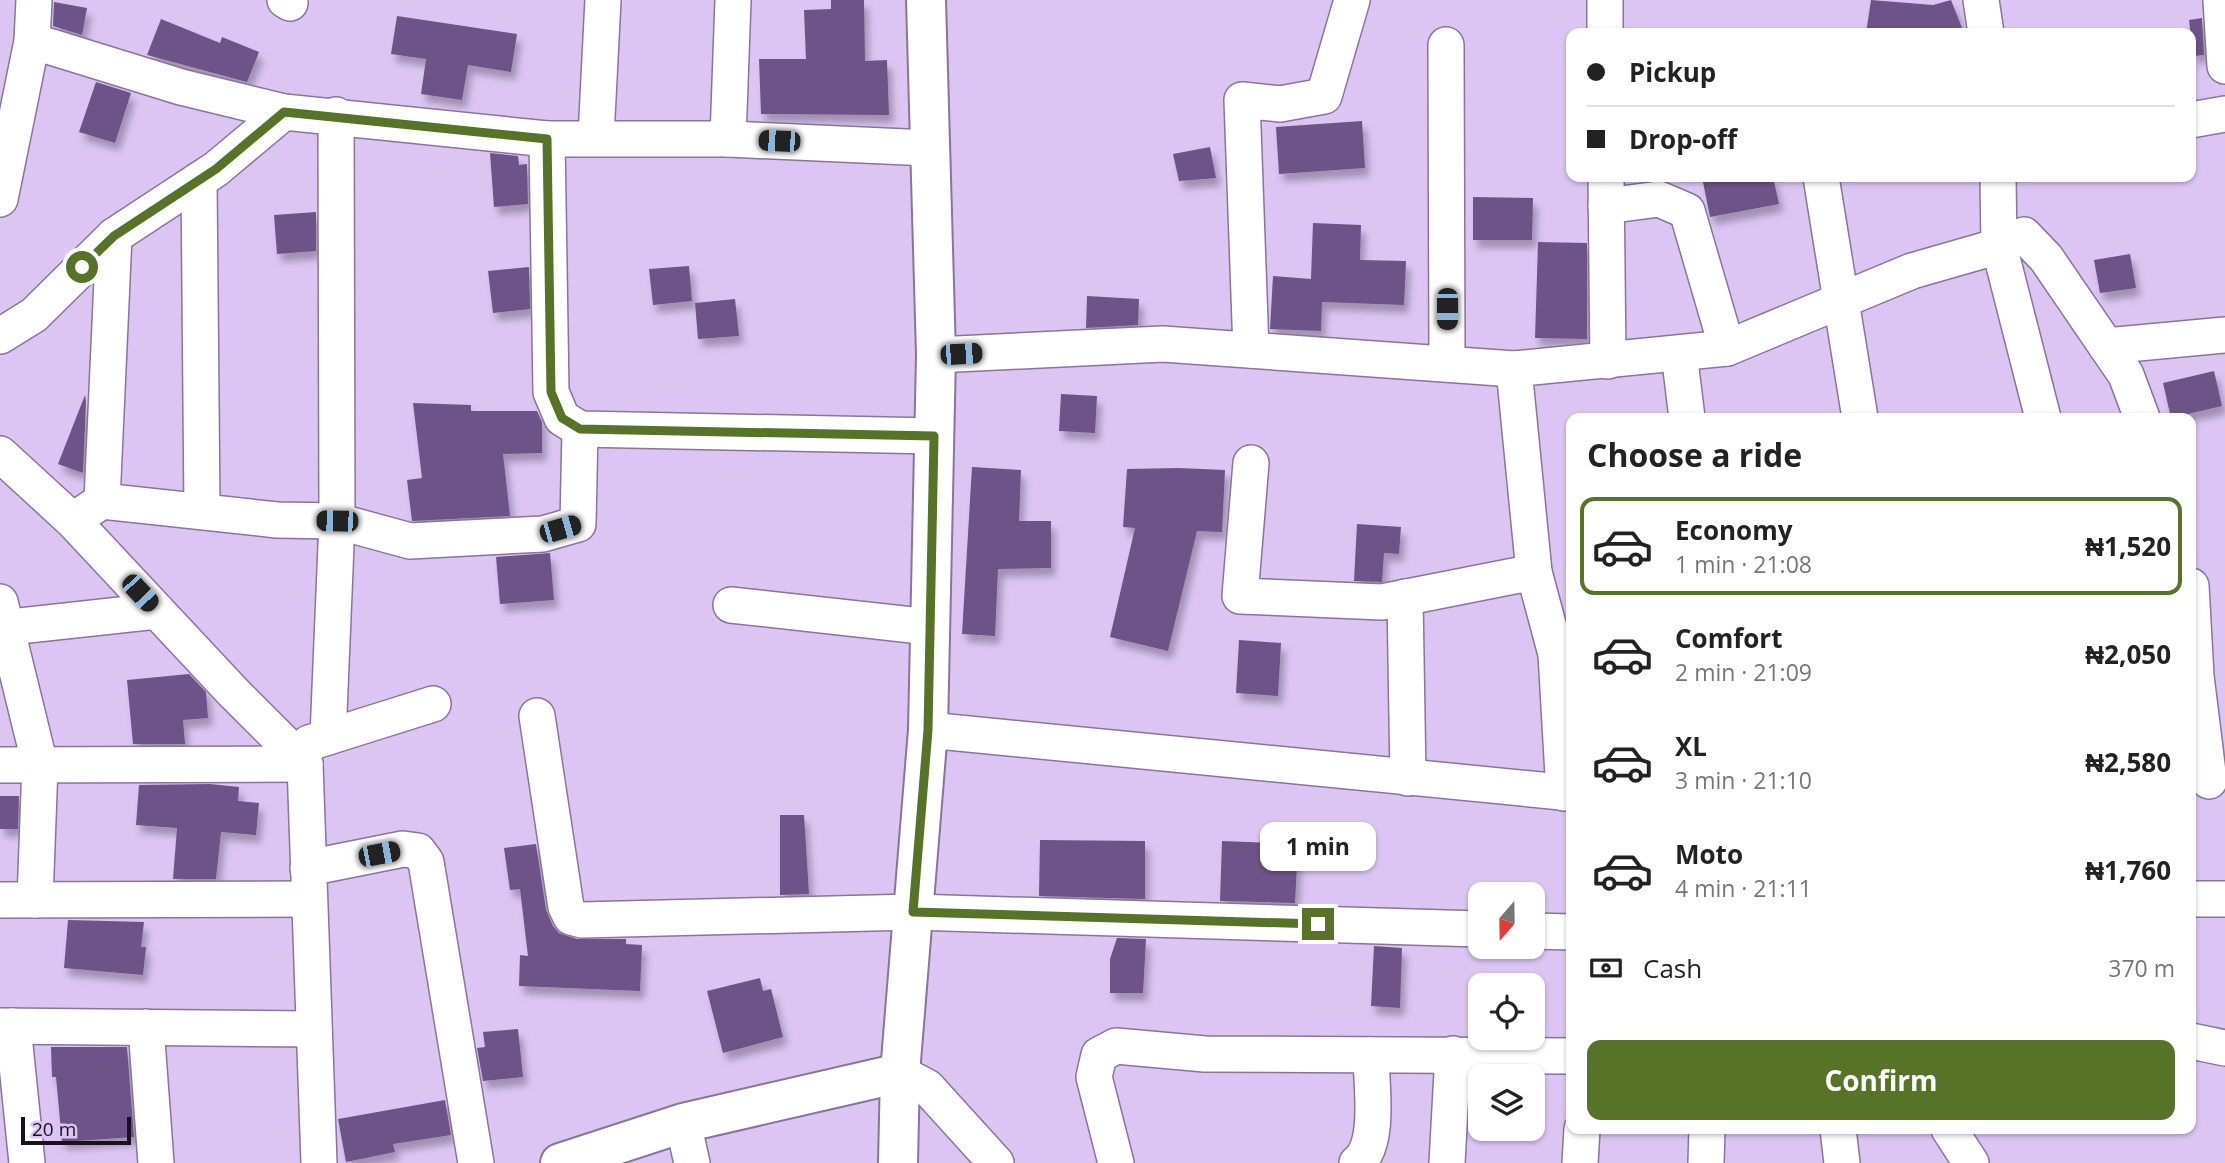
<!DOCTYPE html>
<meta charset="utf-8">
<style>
:root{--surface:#fff;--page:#f6f6f6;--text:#222;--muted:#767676;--line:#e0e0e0;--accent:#577327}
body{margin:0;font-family:"Open Sans",sans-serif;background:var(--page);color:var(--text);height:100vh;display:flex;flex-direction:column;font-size:26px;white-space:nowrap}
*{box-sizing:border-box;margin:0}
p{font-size:23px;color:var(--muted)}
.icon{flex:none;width:38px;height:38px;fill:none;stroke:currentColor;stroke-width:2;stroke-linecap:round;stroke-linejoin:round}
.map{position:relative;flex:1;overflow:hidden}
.drawer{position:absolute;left:1566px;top:413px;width:630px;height:721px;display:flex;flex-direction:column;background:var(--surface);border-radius:14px;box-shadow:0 2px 5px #0004}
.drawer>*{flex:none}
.guide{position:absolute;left:1566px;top:28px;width:630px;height:154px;border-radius:14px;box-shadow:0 2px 5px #0004;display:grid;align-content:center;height:154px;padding:0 21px;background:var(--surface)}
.needle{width:46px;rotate:200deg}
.buttons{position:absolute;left:1468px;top:882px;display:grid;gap:14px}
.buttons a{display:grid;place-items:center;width:77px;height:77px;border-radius:14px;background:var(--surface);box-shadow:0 2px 5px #0004;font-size:35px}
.scale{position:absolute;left:21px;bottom:18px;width:110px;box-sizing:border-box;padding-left:7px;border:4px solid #191121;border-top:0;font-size:19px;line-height:24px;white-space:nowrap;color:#191121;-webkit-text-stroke:5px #dcc5f3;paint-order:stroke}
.end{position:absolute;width:32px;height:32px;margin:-16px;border:9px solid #577327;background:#fff;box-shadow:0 0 0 4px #fff}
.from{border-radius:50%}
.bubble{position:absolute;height:49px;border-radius:14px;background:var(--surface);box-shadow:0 2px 5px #0004;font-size:23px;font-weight:700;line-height:49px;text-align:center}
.car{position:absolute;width:21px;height:42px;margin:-21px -10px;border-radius:9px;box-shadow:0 0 5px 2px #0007;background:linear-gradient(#222 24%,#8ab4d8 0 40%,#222 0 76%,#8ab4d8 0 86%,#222 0)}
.guide b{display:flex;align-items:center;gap:24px;height:66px;font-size:26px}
.guide b+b{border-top:2px solid var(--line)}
.guide i{width:18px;height:18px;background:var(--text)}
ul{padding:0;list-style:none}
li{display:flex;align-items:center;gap:21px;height:98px;margin:0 14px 10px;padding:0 7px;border:4px solid transparent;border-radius:14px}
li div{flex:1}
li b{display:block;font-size:26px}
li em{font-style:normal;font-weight:700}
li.on{border-color:var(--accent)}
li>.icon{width:63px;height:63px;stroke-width:1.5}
h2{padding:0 21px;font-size:32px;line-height:84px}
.pay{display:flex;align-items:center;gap:18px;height:77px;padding:0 21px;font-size:26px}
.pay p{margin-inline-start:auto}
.primary-button{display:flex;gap:14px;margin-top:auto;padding:14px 21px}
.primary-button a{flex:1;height:80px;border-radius:14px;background:var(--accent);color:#fff;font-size:28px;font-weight:700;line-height:80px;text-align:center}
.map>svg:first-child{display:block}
</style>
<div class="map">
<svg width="2225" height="1163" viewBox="0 0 2225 1163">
<defs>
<filter id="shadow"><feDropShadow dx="4.5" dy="8" stdDeviation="3.5" flood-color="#0004"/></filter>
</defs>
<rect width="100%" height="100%" fill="#dcc5f3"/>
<g fill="#6e5288" filter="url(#shadow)">
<polygon points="831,0 864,0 865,61 887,60 889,115 761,114 759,59 806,59 804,10 831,9"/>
<polygon points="1871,0 1933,5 1951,0 1964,33 1866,33"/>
<polygon points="54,2 87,8 82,35 53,26"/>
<polygon points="397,16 517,34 511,72 468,65 462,100 421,94 426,59 391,54"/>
<polygon points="2202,18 2204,55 2193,56 2189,20"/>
<polygon points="161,19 220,43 222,37 259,52 247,82 147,55"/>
<polygon points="96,82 131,93 115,143 79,132"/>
<polygon points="1362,121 1365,168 1279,174 1276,127"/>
<polygon points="1210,147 1216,178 1179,181 1173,154"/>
<polygon points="490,153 518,156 519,165 527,164 528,204 494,207"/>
<polygon points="1702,177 1773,177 1779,204 1710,217"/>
<polygon points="1473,197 1533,198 1532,240 1473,240"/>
<polygon points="316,212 316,251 277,254 274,215"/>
<polygon points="1313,223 1361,225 1360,260 1406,261 1404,305 1322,302 1321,331 1270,329 1273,276 1311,279"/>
<polygon points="1538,242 1587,243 1587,339 1535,338"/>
<polygon points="2130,254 2136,288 2100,293 2094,260"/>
<polygon points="689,266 692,301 653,305 649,269"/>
<polygon points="529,267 530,309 493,313 488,271"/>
<polygon points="1087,296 1139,299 1138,325 1086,328"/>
<polygon points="735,299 739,336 698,339 695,303"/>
<polygon points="2214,371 2222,406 2171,418 2163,383"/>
<polygon points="1061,394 1097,396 1095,433 1059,431"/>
<polygon points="85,395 86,401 83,473 58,464"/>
<polygon points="413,403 471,405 471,411 537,411 542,422 542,453 503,454 510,516 412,521 407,480 422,478"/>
<polygon points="972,467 1021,470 1019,521 1051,521 1051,568 998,569 995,636 962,634"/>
<polygon points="1179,468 1225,470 1222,532 1197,531 1168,651 1110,637 1135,528 1123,527 1127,469"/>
<polygon points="1357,524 1401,527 1399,554 1384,553 1382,582 1354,581"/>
<polygon points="550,553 554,600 500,604 496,557"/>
<polygon points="1239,640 1281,643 1278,696 1236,693"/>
<polygon points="189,674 206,692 208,718 183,720 185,744 133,744 127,680"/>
<polygon points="210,784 239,787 238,801 259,803 256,835 221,832 216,879 173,879 177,828 136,825 139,785"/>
<polygon points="0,796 19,796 18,829 0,829"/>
<polygon points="780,815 804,815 809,894 780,895"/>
<polygon points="1040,840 1145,841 1145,899 1039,896"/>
<polygon points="1222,841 1298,844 1295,903 1220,901"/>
<polygon points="536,844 546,910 553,926 559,933 577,939 626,939 626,944 642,945 640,991 519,986 520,955 528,956 520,889 510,890 504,848"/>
<polygon points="68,920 144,922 141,947 146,947 143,975 64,968"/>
<polygon points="1117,938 1146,939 1143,993 1110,993 1110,959"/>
<polygon points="1374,946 1402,948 1400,1008 1371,1006"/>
<polygon points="760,978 763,991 771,989 783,1037 723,1053 707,991"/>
<polygon points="518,1029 523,1077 483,1081 477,1048 485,1047 483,1032"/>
<polygon points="51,1047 127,1047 134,1137 62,1142 56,1077 52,1077"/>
<polygon points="445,1100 451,1135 393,1144 395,1152 346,1162 338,1119"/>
</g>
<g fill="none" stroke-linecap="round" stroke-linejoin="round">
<defs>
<g id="minor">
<polyline points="285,0 290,3"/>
<polyline points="1605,0 1605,33"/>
<polyline points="1981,0 1986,33"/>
<polyline points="2221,0 2225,66"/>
<polyline points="32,41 181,87 284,112 547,139 728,139 929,148"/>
<polyline points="1446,45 1447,362"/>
<polyline points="2191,120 2225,114"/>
<polyline points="596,137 603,0"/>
<polyline points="547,139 551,392 562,418 580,429 934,436"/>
<polyline points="728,139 733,0"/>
<polyline points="1606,177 1608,361"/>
<polyline points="1821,177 1860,418"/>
<polyline points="1998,177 1999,246 2043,418"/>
<polyline points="199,180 202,510"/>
<polyline points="0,199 32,41 34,0"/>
<polyline points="1606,206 1659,199 1687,211 1727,348"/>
<polyline points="0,336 34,315 114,236 216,169 284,112"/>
<polyline points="2106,346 2225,335"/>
<polyline points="1251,350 1242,100 1280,104 1324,96 1352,0"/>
<polyline points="1679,353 1687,418"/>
<polyline points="936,355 1163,344 1514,369 1727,348 1912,271 1999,246 2024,235 2046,258 2126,375 2142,418"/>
<polyline points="1514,369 1534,572 1556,654 1564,793"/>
<polyline points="0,454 73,521 233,692 305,764 319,1163"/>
<polyline points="1251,463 1240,596 1382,602 1534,572"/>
<polyline points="102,501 277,520 337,521 410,541 543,534 578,524 580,429"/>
<polyline points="84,513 102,501 114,236"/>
<polyline points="2191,586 2196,676 2209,781"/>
<polyline points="1405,597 1408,778"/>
<polyline points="0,602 40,765 35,900"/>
<polyline points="731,605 930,627"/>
<polyline points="0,628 157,611"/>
<polyline points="537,716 566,907 571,917 582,920 913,912 1480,929"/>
<polyline points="928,730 1572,793"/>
<polyline points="328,737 337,521 336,115"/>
<polyline points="309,743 433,704"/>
<polyline points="0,765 305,764"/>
<polyline points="308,868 403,849 418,851 426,862 476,1163"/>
<polyline points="2191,899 2225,899"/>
<polyline points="0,900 309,899"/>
<polyline points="1533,931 1572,932"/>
<polyline points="0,1026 314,1029"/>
<polyline points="13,1026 27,1163"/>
<polyline points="146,1027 156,1163"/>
<polyline points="2191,1041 2225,1048"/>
<polyline points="900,1073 927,1087 996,1163"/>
<polyline points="683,1123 692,1163"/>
<polyline points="1838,1129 1842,1163"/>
<polyline points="1949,1129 1971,1163"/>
<polyline points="1116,1163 1094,1077 1099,1055 1116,1046 1205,1054 1572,1056"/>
<path d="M1357,1163C1381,1145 1371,1083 1371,1055"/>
<polyline points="1447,1163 1453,1054"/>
<polyline points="1580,1163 1582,1129"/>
<polyline points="1706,1163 1707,1129"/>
</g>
<g id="tertiary">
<polyline points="560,1163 683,1123 900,1073"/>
<polyline points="898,1163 900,1073 928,730 936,355 926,0"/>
</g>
</defs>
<use href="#minor" stroke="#88749d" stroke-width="38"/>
<use href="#tertiary" stroke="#88749d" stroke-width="42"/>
<use href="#minor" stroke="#fff" stroke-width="35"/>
<use href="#tertiary" stroke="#fff" stroke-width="38"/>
</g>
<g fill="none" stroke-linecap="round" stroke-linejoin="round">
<polyline stroke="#577327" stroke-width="9" points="82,267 114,236 216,169 284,112 547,139 551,392 562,418 580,429 934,436 928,730 913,912 1318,924"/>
</g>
</svg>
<div class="buttons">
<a><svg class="needle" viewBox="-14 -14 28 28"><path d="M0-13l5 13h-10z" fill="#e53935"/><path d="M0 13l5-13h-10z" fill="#767676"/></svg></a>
<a><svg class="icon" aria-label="locate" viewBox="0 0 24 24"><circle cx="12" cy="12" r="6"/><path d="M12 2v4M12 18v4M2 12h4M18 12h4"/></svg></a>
<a><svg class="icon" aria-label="layers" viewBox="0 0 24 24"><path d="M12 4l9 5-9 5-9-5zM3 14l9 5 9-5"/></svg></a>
</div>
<div class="scale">20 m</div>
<i class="end from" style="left:82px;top:267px"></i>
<i class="end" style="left:1318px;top:924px"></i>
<div class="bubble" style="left:1260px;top:822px;width:116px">1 min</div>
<i class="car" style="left:779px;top:141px;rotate:272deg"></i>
<i class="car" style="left:1447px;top:309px;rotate:180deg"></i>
<i class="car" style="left:961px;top:354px;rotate:87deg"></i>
<i class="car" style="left:337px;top:521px;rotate:271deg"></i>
<i class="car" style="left:560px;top:529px;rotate:74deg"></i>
<i class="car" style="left:140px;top:593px;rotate:137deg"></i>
<i class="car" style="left:379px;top:854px;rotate:79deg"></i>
<div class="guide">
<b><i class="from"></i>Pickup</b>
<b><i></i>Drop-off</b>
</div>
<section class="drawer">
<h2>Choose a ride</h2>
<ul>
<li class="on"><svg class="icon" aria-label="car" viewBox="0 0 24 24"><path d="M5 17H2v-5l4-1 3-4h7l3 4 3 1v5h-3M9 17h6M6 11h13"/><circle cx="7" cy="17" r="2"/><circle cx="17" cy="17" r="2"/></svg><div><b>Economy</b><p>1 min · 21:08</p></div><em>₦1,520</em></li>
<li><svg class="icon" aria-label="car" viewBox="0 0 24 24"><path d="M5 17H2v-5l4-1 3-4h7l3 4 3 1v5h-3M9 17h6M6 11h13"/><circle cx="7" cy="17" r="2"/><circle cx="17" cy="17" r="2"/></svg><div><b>Comfort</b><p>2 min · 21:09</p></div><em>₦2,050</em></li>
<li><svg class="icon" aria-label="car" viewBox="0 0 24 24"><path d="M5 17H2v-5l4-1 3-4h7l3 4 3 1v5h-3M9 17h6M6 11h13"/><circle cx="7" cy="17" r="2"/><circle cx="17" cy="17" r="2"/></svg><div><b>XL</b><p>3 min · 21:10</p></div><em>₦2,580</em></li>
<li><svg class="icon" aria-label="car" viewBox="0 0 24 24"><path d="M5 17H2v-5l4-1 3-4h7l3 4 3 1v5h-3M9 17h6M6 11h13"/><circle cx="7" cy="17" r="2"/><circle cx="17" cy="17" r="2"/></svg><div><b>Moto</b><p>4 min · 21:11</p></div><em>₦1,760</em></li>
</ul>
<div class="pay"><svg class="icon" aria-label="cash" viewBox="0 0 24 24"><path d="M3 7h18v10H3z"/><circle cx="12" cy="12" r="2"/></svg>Cash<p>370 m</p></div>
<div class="primary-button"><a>Confirm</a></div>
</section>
</div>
